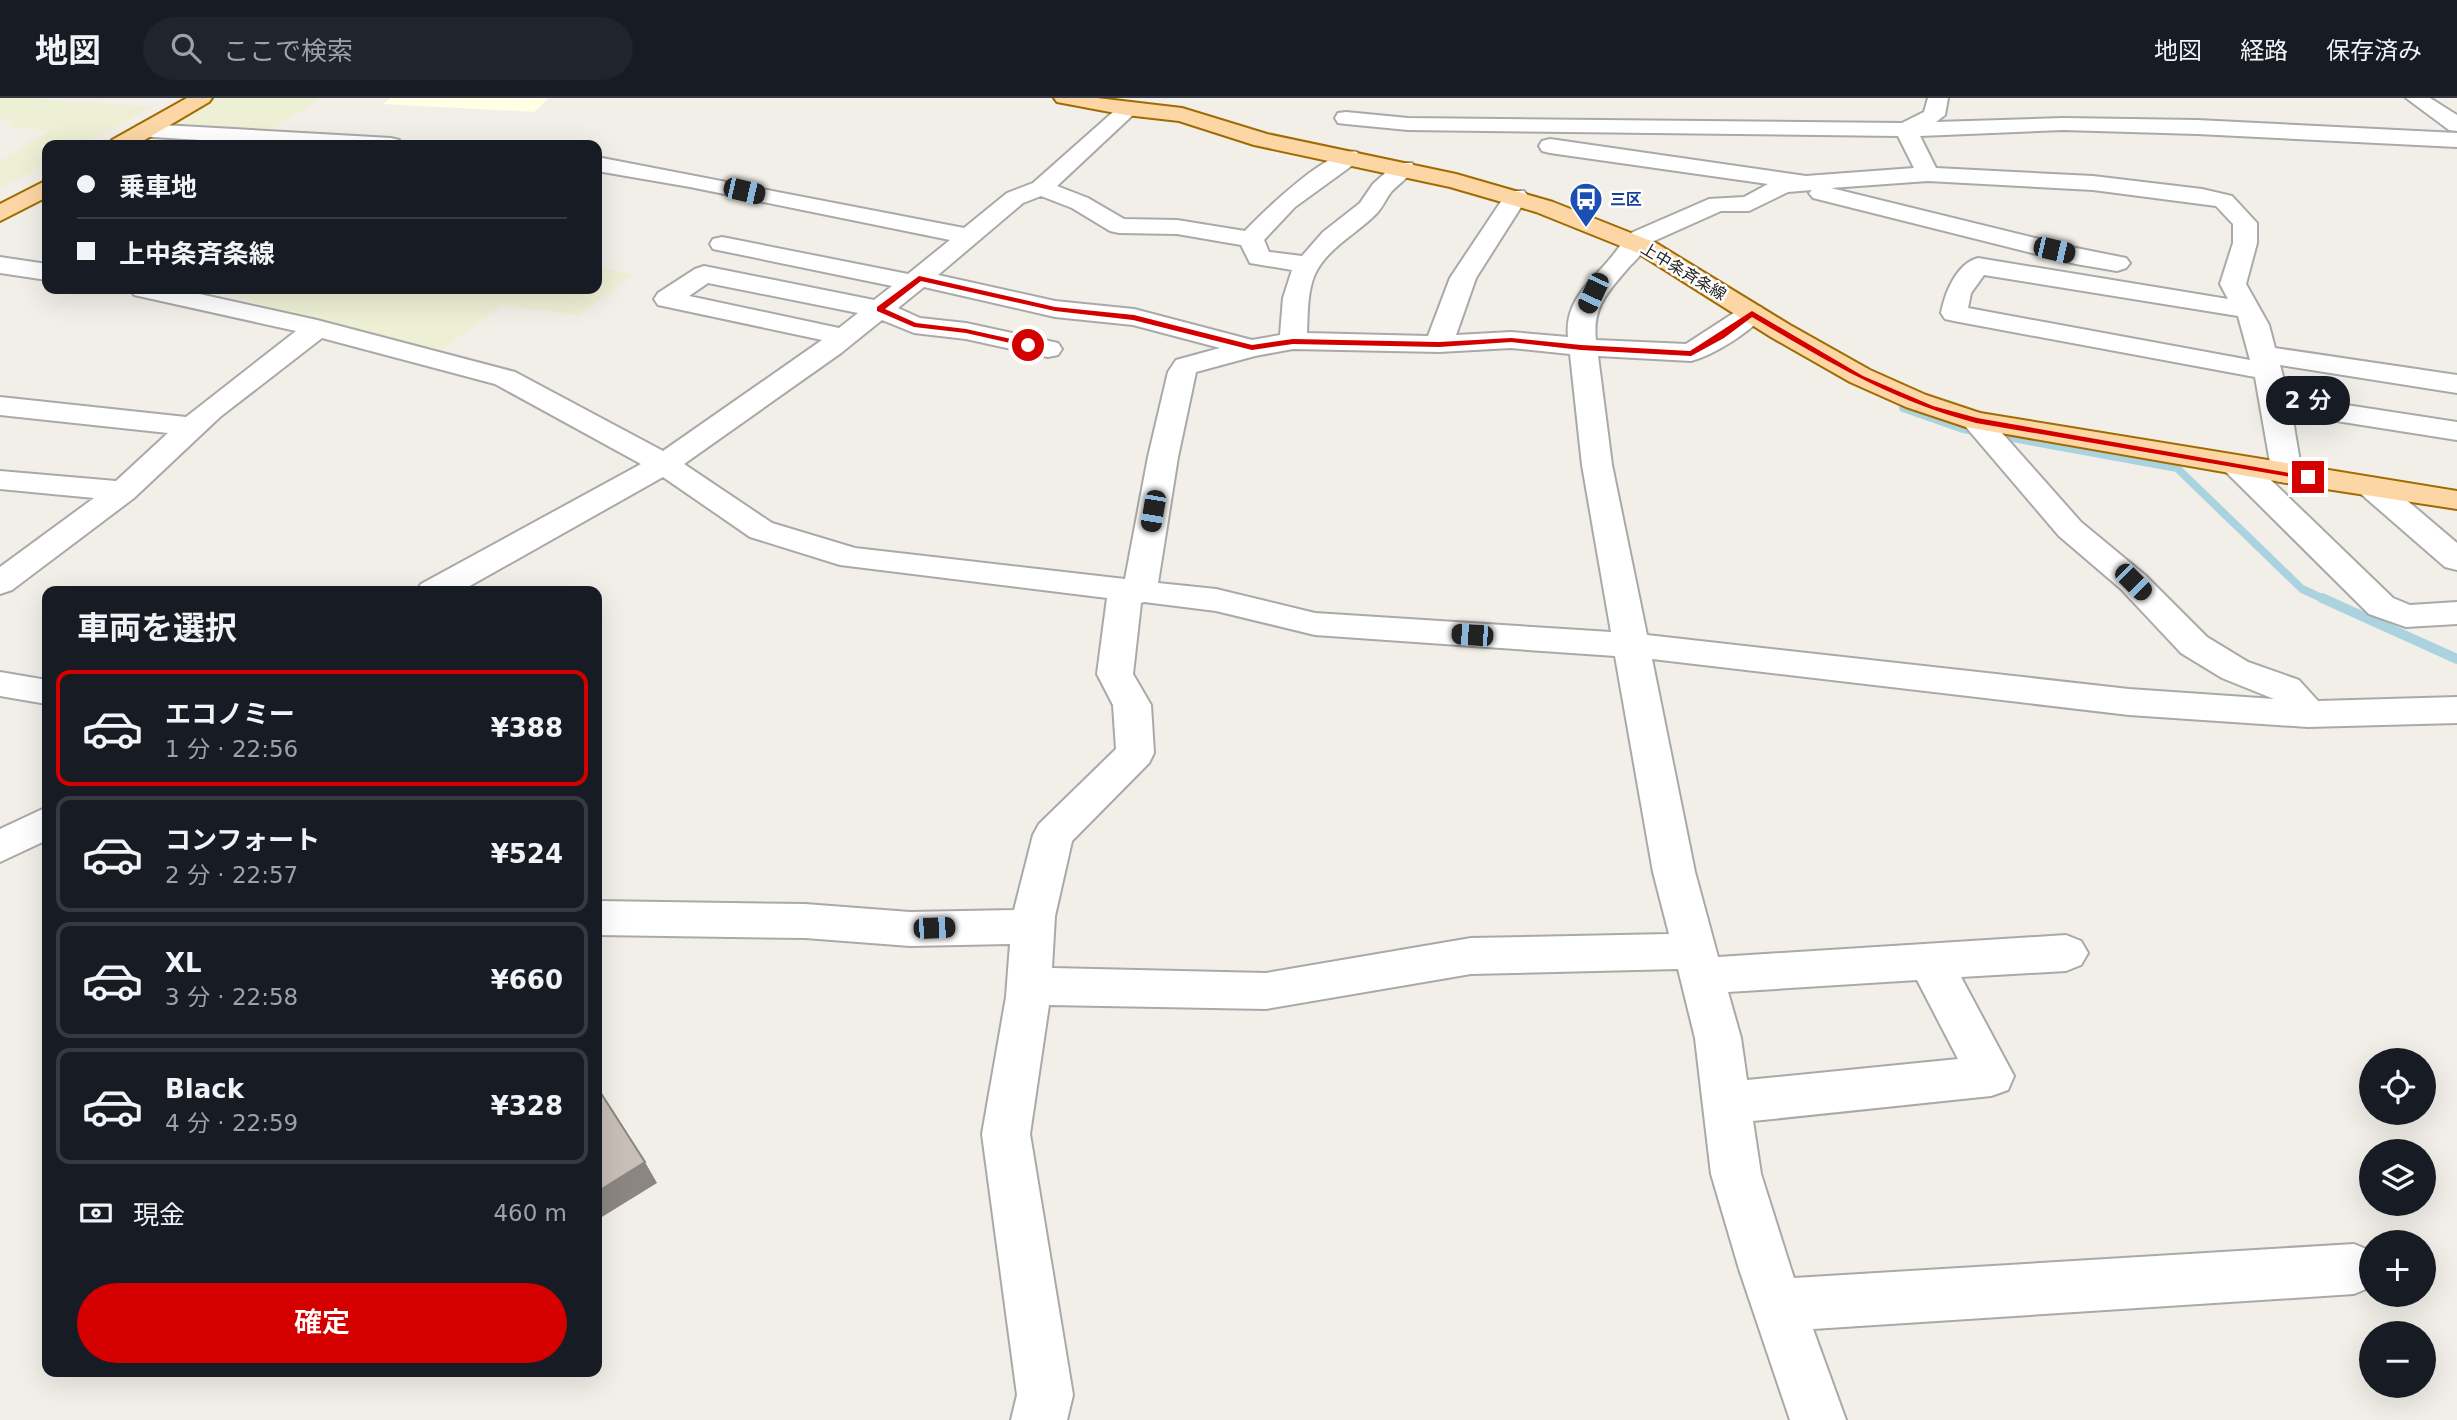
<!DOCTYPE html>
<html lang="ja">
<meta charset="utf-8">
<style>
:root{--surface:#171b24;--page:#20242c;--text:#f1f3f6;--muted:#9ea1a6;--line:#363941;--accent:#d40000}
body{margin:0;font-family:"DejaVu Sans","Noto Sans JP",sans-serif;background:var(--page);color:var(--text);height:100vh;display:flex;flex-direction:column;font-size:26px;white-space:nowrap}
*{box-sizing:border-box;margin:0}
p{font-size:23px;color:var(--muted)}
.icon{flex:none;width:38px;height:38px;fill:none;stroke:currentColor;stroke-width:2;stroke-linecap:round;stroke-linejoin:round}
.map{position:relative;flex:1;overflow:hidden}
.side{position:absolute;left:42px;top:488px;width:560px;height:791px;display:flex;flex-direction:column;background:var(--surface);border-radius:14px;box-shadow:0 7px 28px #0002}
.side>*{flex:none}
.banner{position:absolute;left:42px;top:42px;width:560px;height:154px;border-radius:14px;box-shadow:0 7px 28px #0002;display:grid;align-content:center;height:154px;padding:0 35px;background:var(--surface)}
.tools{position:absolute;left:2359px;top:950px;display:grid;gap:14px}
.tools a{display:grid;place-items:center;width:77px;height:77px;border-radius:50%;background:var(--surface);box-shadow:0 7px 28px #0002;font-size:35px}
.end{position:absolute;width:32px;height:32px;margin:-16px;border:9px solid #d40000;background:#fff;box-shadow:0 0 0 4px #fff}
.from{border-radius:50%}
.bubble{position:absolute;height:49px;border-radius:24px;background:var(--surface);box-shadow:0 7px 28px #0002;font-size:23px;font-weight:600;line-height:49px;text-align:center}
.car{position:absolute;width:21px;height:42px;margin:-21px -10px;border-radius:9px;box-shadow:0 0 5px 2px #0007;background:linear-gradient(#222 24%,#8ab4d8 0 40%,#222 0 76%,#8ab4d8 0 86%,#222 0)}
.banner b{display:flex;align-items:center;gap:24px;height:66px;font-size:26px}
.banner b+b{border-top:2px solid var(--line)}
.banner i{width:18px;height:18px;background:var(--text)}
ul{padding:0;list-style:none}
li{display:flex;align-items:center;gap:21px;height:116px;margin:0 14px 10px;padding:0 21px;border:4px solid var(--line);border-radius:14px}
li div{flex:1}
li b{display:block;font-size:26px}
li em{font-style:normal;font-weight:600}
li.on{border-color:var(--accent)}
li>.icon{width:63px;height:63px;stroke-width:1.5}
h2{padding:0 35px;font-size:32px;line-height:84px}
.pay{display:flex;align-items:center;gap:18px;height:77px;padding:0 35px;font-size:26px}
.pay p{margin-inline-start:auto}
.button{display:flex;gap:14px;margin-top:auto;padding:14px 35px}
.button a{flex:1;height:80px;border-radius:42px;background:var(--accent);color:#fff;font-size:28px;font-weight:600;line-height:80px;text-align:center}
header{display:flex;align-items:center;gap:42px;box-sizing:border-box;height:98px;padding:0 35px;background:var(--surface);border-bottom:2px solid var(--line)}
header strong{font-size:33px}
nav{display:flex;gap:38px;margin-inline-start:auto;font-size:24px}
.search{width:490px;height:63px;background:var(--page);display:flex;align-items:center;gap:18px;box-sizing:border-box;padding:0 24px;border-radius:38px;color:var(--muted);font-size:26px}
.map>svg:first-child{display:block}
</style>
<header>
<strong>地図</strong>
<div class="search"><svg class="icon" aria-label="search" viewBox="0 0 24 24"><circle cx="10" cy="10" r="6"/><path d="M15 15l6 6"/></svg>ここで検索</div>
<nav><a>地図</a><a>経路</a><a>保存済み</a></nav>
</header>
<div class="map">
<svg width="2457" height="1322" viewBox="0 0 2457 1322">
<rect width="100%" height="100%" fill="#f2efe9"/>
<polygon fill="#ffffe5" points="390,0 549,0 534,14 383,6"/>
<g fill="#eef0d5">
<polygon points="0,0 24,0 153,9 82,47 47,47 47,66 0,91 0,63 49,33 6,29 15,22 0,23"/>
<polygon points="214,0 323,0 257,40 158,33"/>
<polygon points="597,169 634,177 578,217 503,207 431,260 224,195 230,191 597,191"/>
</g>
<g fill="none" stroke-linecap="round" stroke-linejoin="round">
<polyline stroke="#aad3df" stroke-width="8" points="1903,310 1963,331 2177,370 2302,491 2326,502"/>
<polyline stroke="#aad3df" stroke-width="10" points="2322,500 2457,561"/>
<defs>
<g id="minor">
<path d="M1928,0H1948L1945,17L1936,24L2063,20L2197,22L2457,35V49L2197,36L2063,32L1920,38L1936,70L2093,78L2202,91L2232,98L2257,125V145L2246,186L2269,227L2275,250L2457,277V295L2280,267L2288,298L2457,324V342L2292,316L2302,376L2298,383L2287,385L2276,383L2272,376L2255,279L1954,223L1945,221L1941,215C1945,195 1956,166 1978,160L2228,201L2220,186L2233,145V126L2216,108L2093,92L1928,83L1831,90L2076,150L2126,160L2130,165L2126,170L2117,173L2076,166L1813,100L1809,95L1812,92L1788,94L1749,113H1721L1645,147C1643,156 1636,162 1629,169C1609,193 1592,208 1596,242L1686,246L1743,209L1752,207L1761,209L1765,215C1753,233 1712,258 1691,263L1598,258L1612,367L1647,537L2129,591L2274,601L2222,580L2181,555L2121,491L2059,438L1966,329L1961,323L1966,317L1976,314L1986,317L2081,424L2145,477L2207,539L2248,564L2299,582L2318,603L2457,599V625L2308,629L2129,617L1652,561L1695,774L1718,859L2066,837L2081,843L2088,855L2081,867L2066,873L1961,879L2014,978L2008,992L1991,998L1753,1023L1761,1076L1791,1171L1794,1180L2354,1146L2371,1153V1189L2354,1196L1813,1231L1846,1322H1790L1739,1171L1711,1076L1695,940L1678,871L1471,876L1266,911L1049,907L1030,1036L1073,1297L1067,1322H1011L1017,1297L982,1036L1006,899L1010,846L910,848L805,840L597,837V803L805,806L910,814L1014,812L1033,737L1039,726L1116,651L1113,607L1097,576L1107,500L840,467L750,439L663,379L459,494H416L421,486L641,366L495,286L322,240L220,319L134,400L12,492L0,496V469L94,400L0,391V373L116,383L168,335L0,317V299L186,319L296,233L134,197L130,191H177L317,222L515,274L663,353L822,242L658,207L654,201L658,195L695,171L704,168L874,202L892,188L713,151L710,146L713,141L722,139L908,176L950,142L690,89L597,73V59L964,130L1007,95L1033,85L1121,7H1135L1139,11L1135,15L1057,88L1088,100L1124,121L1177,122L1245,133C1264,113 1331,48 1357,54L1360,59L1357,64L1295,109L1264,142L1269,154L1302,158L1323,134L1360,105L1373,86L1396,65H1412L1415,70C1409,79 1400,85 1392,93C1386,100 1383,109 1377,115C1357,136 1328,149 1315,176C1307,194 1308,216 1307,235L1428,238L1450,180L1508,93H1524L1528,98L1476,180L1456,237L1511,234L1568,239C1564,199 1596,181 1617,152C1621,148 1621,143 1624,138L1709,101L1744,99L1768,86L1550,55L1542,53L1539,48L1542,43L1550,41L1806,78L1914,70L1898,38L1408,32L1346,26L1338,25L1335,20L1338,15L1346,14L1408,20L1902,25L1924,14ZM1041,98L1072,110L1110,133L1119,135L1177,136L1241,147L1250,165L1292,172L1283,200L1280,237L1252,242L1134,211L1055,203L938,177L1023,105ZM1984,177L2238,218L2250,262L1968,210L1971,195ZM708,185L858,215L839,230L689,198ZM924,189L1055,219L1133,227L1220,250L1176,262L1168,274L1148,359L1125,481L855,450L772,425L684,366L841,255L882,222L914,235L966,241L1048,259L1058,257L1062,251L1058,245L966,225L920,220L898,210ZM1511,250L1570,256L1582,367L1611,534L1315,515L1216,491L1158,485L1178,359L1196,274L1255,258L1293,251L1439,254ZM1144,504L1216,513L1315,537L1615,558L1653,774L1669,836L1471,840L1266,875L1052,870L1055,818L1072,743L1149,665L1154,655L1151,607L1133,576L1141,505ZM1917,882L1958,961L1747,982L1741,940L1728,894Z"/>
<polygon points="2406,0 2430,0 2457,17 2457,33 2449,32"/>
<polygon points="145,26 391,40 399,42 402,47 279,47 137,38 134,33 137,28"/>
<polygon points="0,159 47,166 47,182 0,175"/>
<polygon points="2237,358 2248,360 2393,500 2410,507 2457,504 2457,526 2406,529 2369,516 2226,374 2222,367 2226,360"/>
<polygon points="2372,380 2383,382 2457,445 2457,472 2445,469 2361,396 2356,389 2361,382"/>
<polygon points="0,574 47,582 47,606 0,598"/>
<polygon points="47,709 47,742 0,764 0,731"/>
</g>
<g id="major">
<polygon points="187,0 212,0 209,4 136,47 109,47 112,42"/>
<polygon points="1054,0 1097,0 1182,10 1267,36 1456,76 1553,104 1656,145 1790,227 1870,272 1926,297 1980,315 2457,393 2457,411 2287,385 1966,329 1906,309 1850,284 1771,239 1638,155 1536,114 1450,89 1254,47 1179,23 1126,17 1057,4"/>
<polygon points="47,82 47,99 0,123 0,106"/>
</g>
</defs>
<use href="#minor" stroke="#a9a9a9" stroke-width="4"/>
<use href="#major" stroke="#a06b00" stroke-width="4"/>
<use href="#minor" fill="#fff" fill-rule="evenodd"/>
<use href="#major" fill="#fcd6a4" fill-rule="evenodd"/>
</g>
<polygon fill="#8b8681" points="645,1064 657,1085 597,1122 597,1094"/>
<polygon fill="#c7bfb8" stroke="#8b8681" stroke-width="2" points="597,989 645,1064 597,1094"/>
<path fill="#d40000" d="M919,178L1055,209L1134,217L1252,247L1293,241L1439,244L1511,240L1581,247L1690,253L1752,213L1863,278L1933,308L1977,320L2312,379L2308,382L1976,325C1892,303 1825,262 1752,219L1724,240L1691,258L1581,252L1511,244L1439,249L1293,246L1252,252L1133,222L1055,213L921,183L885,211L916,225L966,231L1030,245L1028,249L966,235L914,229L877,213V209Z"/>
<defs>
<symbol id="bus-pin" viewBox="-11 -11 22 30"><path d="M0 17L-7.5 6A9.5 9.5 0 1 1 7.5 6Z" fill="#1a4fb4" stroke="#fff"/><path d="M-5-6H5V4H4V6H2V4H-2V6H-4V4H-5ZM-3.5-4V0h7V-4ZM-3.5 1.2v1.5H-2V1.2ZM2 1.2v1.5H3.5V1.2Z" fill="#fff"/></symbol>
</defs>
<g fill-rule="evenodd">
<use href="#bus-pin" x="1567" y="82" width="38" height="52"/>
</g>
<g text-anchor="middle" stroke-width="5" stroke-linejoin="round" paint-order="stroke">
<g font-size="16" font-weight="bold" fill="#164399" stroke="#fff" text-anchor="start">
<text x="1610" y="107">三区</text>
</g>
<g font-size="16" fill="#222" stroke="#fff">
<text transform="translate(1684 173) rotate(31)" y="6">上中条斉条線</text>
</g>
</g>
</svg>
<div class="tools">
<a><svg class="icon" aria-label="locate" viewBox="0 0 24 24"><circle cx="12" cy="12" r="6"/><path d="M12 2v4M12 18v4M2 12h4M18 12h4"/></svg></a>
<a><svg class="icon" aria-label="layers" viewBox="0 0 24 24"><path d="M12 4l9 5-9 5-9-5zM3 14l9 5 9-5"/></svg></a>
<a>+</a>
<a>−</a>
</div>
<i class="end from" style="left:1028px;top:247px"></i>
<i class="end" style="left:2308px;top:379px"></i>
<div class="bubble" style="left:2266px;top:278px;width:84px">2 分</div>
<i class="car" style="left:744px;top:93px;rotate:103deg"></i>
<i class="car" style="left:2054px;top:152px;rotate:103deg"></i>
<i class="car" style="left:1593px;top:195px;rotate:205deg"></i>
<i class="car" style="left:1153px;top:413px;rotate:190deg"></i>
<i class="car" style="left:2133px;top:484px;rotate:135deg"></i>
<i class="car" style="left:1472px;top:537px;rotate:274deg"></i>
<i class="car" style="left:934px;top:830px;rotate:88deg"></i>
<div class="banner">
<b><i class="from"></i>乗車地</b>
<b><i></i>上中条斉条線</b>
</div>
<section class="side">
<h2>車両を選択</h2>
<ul>
<li class="on"><svg class="icon" aria-label="car" viewBox="0 0 24 24"><path d="M5 17H2v-5l4-1 3-4h7l3 4 3 1v5h-3M9 17h6M6 11h13"/><circle cx="7" cy="17" r="2"/><circle cx="17" cy="17" r="2"/></svg><div><b>エコノミー</b><p>1 分 · 22:56</p></div><em>¥388</em></li>
<li><svg class="icon" aria-label="car" viewBox="0 0 24 24"><path d="M5 17H2v-5l4-1 3-4h7l3 4 3 1v5h-3M9 17h6M6 11h13"/><circle cx="7" cy="17" r="2"/><circle cx="17" cy="17" r="2"/></svg><div><b>コンフォート</b><p>2 分 · 22:57</p></div><em>¥524</em></li>
<li><svg class="icon" aria-label="car" viewBox="0 0 24 24"><path d="M5 17H2v-5l4-1 3-4h7l3 4 3 1v5h-3M9 17h6M6 11h13"/><circle cx="7" cy="17" r="2"/><circle cx="17" cy="17" r="2"/></svg><div><b>XL</b><p>3 分 · 22:58</p></div><em>¥660</em></li>
<li><svg class="icon" aria-label="car" viewBox="0 0 24 24"><path d="M5 17H2v-5l4-1 3-4h7l3 4 3 1v5h-3M9 17h6M6 11h13"/><circle cx="7" cy="17" r="2"/><circle cx="17" cy="17" r="2"/></svg><div><b>Black</b><p>4 分 · 22:59</p></div><em>¥328</em></li>
</ul>
<div class="pay"><svg class="icon" aria-label="cash" viewBox="0 0 24 24"><path d="M3 7h18v10H3z"/><circle cx="12" cy="12" r="2"/></svg>現金<p>460 m</p></div>
<div class="button"><a>確定</a></div>
</section>
</div>
